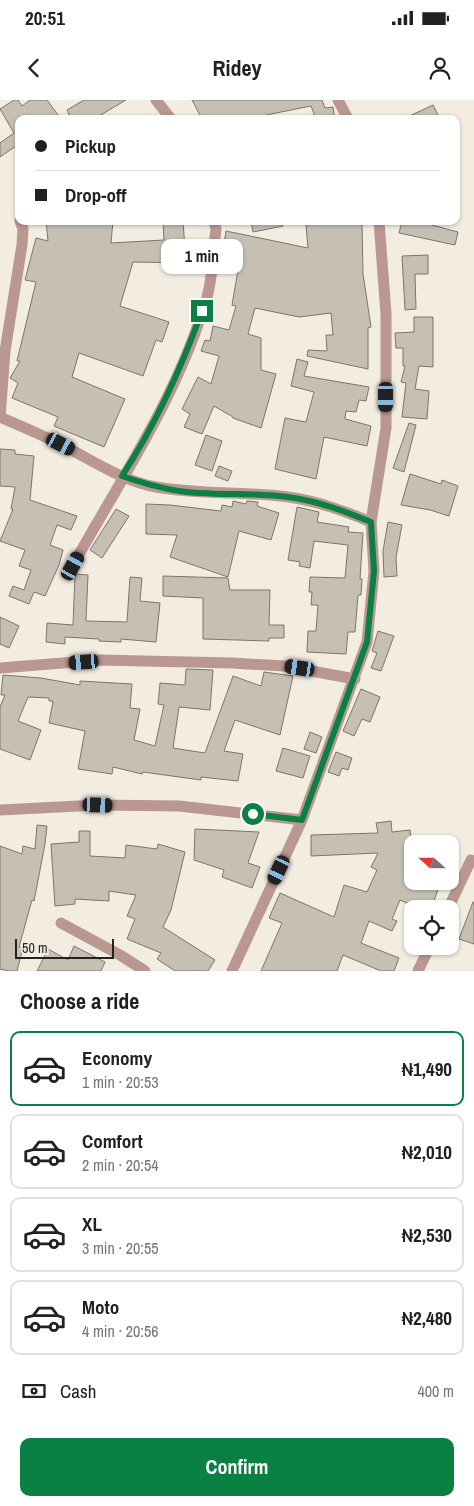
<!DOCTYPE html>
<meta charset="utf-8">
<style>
:root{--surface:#fff;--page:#f6f6f6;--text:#202124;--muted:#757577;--line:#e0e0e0;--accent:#0b8043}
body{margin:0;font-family:"Archivo Narrow",sans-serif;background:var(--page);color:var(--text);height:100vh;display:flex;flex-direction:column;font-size:19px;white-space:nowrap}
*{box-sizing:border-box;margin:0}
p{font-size:16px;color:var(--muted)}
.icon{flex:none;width:28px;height:28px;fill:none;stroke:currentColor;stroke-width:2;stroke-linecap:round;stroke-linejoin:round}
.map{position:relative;height:871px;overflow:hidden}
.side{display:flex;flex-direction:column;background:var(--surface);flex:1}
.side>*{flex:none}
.hud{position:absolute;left:15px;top:15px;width:445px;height:110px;border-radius:10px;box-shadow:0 1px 4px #0004;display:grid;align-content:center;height:110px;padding:0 20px;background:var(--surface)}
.needle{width:32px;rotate:291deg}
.buttons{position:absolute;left:404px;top:735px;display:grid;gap:10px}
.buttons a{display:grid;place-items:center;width:55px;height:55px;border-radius:10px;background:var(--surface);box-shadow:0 1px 4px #0004;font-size:25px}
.scale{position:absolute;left:15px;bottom:12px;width:99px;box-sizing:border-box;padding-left:5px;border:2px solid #24221e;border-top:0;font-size:14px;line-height:18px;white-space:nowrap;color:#24221e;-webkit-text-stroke:4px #f3ece1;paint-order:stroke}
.end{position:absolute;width:22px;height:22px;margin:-11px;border:6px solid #0b8043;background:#fff;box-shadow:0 0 0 2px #fff}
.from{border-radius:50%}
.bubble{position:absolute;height:35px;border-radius:10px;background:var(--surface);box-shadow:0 1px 4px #0004;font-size:16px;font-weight:700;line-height:35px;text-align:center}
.car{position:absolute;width:15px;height:30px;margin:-15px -8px;border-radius:6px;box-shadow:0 0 4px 1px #0007;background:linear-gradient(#222 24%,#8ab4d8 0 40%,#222 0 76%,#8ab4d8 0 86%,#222 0)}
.hud b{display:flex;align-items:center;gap:18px;height:48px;font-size:19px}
.hud b+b{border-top:1px solid var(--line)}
.hud i{width:12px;height:12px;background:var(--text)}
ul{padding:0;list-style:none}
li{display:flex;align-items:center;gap:15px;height:75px;margin:0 10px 8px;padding:0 10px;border:2px solid var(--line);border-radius:10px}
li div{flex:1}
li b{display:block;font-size:19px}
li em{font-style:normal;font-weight:700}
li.selected{border-color:var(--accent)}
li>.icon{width:45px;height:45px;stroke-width:1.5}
h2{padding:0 20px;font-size:22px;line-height:60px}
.pay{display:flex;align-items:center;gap:12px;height:55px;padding:0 20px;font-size:19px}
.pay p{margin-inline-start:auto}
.cta{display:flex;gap:10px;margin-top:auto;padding:10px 20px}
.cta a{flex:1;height:58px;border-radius:10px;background:var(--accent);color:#fff;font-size:20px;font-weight:700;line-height:58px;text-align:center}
.status{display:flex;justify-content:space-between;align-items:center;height:35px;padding:0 25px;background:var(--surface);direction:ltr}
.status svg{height:14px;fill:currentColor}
header{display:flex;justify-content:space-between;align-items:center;height:65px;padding:0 20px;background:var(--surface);font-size:22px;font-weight:700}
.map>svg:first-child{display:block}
</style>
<div class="status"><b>20:51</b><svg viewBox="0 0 49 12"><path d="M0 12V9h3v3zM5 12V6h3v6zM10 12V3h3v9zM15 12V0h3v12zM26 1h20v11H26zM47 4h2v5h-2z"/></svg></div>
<header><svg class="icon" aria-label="back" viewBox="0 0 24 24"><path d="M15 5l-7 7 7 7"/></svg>Ridey<svg class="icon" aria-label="person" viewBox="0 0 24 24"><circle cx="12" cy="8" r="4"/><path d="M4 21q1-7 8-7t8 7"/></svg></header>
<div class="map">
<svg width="474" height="871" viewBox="0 0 474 871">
<rect width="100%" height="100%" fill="#f3ece1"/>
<g fill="#c5bfb4" stroke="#7b766b">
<polygon points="14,0 18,0 22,6 30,0 47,0 61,19 19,19 19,44 0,57 0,43 14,33 0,9"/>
<polygon points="84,0 126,0 94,19 71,19 67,10"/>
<polygon points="192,0 322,0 325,8 333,7 335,19 316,19 311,6 266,15 268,19 202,19"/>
<polygon points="433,5 440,19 403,19"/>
<polygon points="46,121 113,121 111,143 164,140 163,121 183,121 185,149 192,149 192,163 133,162 120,206 169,222 162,242 156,240 143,276 79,253 72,277 125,299 104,347 54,326 58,317 12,298 18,283 10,278 20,261 17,261 36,182 25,180 36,138 48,141"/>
<polygon points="251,121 282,121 283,126 253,132"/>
<polygon points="362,121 363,174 371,227 368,228 368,269 307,256 308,250 327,251 326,235 333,235 331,213 299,217 255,208 248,234 261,238 261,270 276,274 261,328 233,318 233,317 214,306 202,334 184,327 190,314 182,309 198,277 211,284 219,256 201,251 205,240 210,241 213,226 229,230 236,206 232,205 241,153 223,150 226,131 308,148 306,125"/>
<polygon points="402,121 433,121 432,125 458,132 455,145 399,133"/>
<polygon points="428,155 428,174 415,174 416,209 405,210 402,156"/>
<polygon points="414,217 433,217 433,267 419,266 415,289 429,291 427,319 402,317 406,283 401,282 405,266 403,266 403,248 396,248 395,233 414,232"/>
<polygon points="297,259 308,262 304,276 369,287 366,301 359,300 356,312 346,311 345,319 371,326 367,346 324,337 316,379 275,369 285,318 306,322 314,292 291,286"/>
<polygon points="409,323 416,325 404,372 393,368"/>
<polygon points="206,335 222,341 212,371 195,365"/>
<polygon points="0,349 15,350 15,354 34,356 30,400 77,416 71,430 57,425 50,445 63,450 59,465 45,496 34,492 29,504 9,496 13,486 24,490 31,470 19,466 25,450 0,441 13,409 11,409 15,387 0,386"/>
<polygon points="219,366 232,371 228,381 215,376"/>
<polygon points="410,374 441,384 442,380 458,386 449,416 430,410 401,405"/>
<polygon points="233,401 246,404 247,401 258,402 257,406 279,413 271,440 239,431 228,477 170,457 177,435 146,434 146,404 170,405 221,411 222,405 232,407"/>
<polygon points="297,407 319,412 317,422 349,427 348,432 363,433 360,479 362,479 361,495 358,495 355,532 348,532 346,554 307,552 308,531 316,531 318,505 311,505 312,492 309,492 310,477 345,478 348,445 314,441 310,468 299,466 300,462 288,460"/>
<polygon points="116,409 129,416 102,458 90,450"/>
<polygon points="388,422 402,425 396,457 397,476 384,477 383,451"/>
<polygon points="75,474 88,475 86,521 127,522 130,477 142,478 140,501 160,503 156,542 121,539 121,542 99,541 99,539 65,537 65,544 46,542 47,523 73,525"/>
<polygon points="163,476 228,478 230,490 270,490 269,525 284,525 284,538 269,538 269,541 203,539 203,498 163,496"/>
<polygon points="0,517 19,526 9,548 0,544"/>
<polygon points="378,531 394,536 381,571 371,568 377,553 372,551"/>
<polygon points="186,569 213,570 210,610 179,607 173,648 205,653 233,576 261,586 264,572 293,576 280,635 235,620 224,651 243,654 238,681 201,677 201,680 143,672 142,674 113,667 112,674 78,669 85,631 49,623 53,601 49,601 49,598 28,597 18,621 41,630 30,660 0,649 0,607 5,595 1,595 3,575 41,578 80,585 80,581 132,584 130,608 140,609 134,640 155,646 164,605 158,604 160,583 185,585"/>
<polygon points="361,589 380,597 370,622 362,619 354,636 343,631"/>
<polygon points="310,632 322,637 316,653 304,649"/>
<polygon points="283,648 310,656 303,678 276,671"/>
<polygon points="336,652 352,658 348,670 342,668 339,676 328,672"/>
<polygon points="391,721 392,732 410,730 412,746 412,781 441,781 431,809 421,809 400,800 392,819 397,821 392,831 369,821 361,843 399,858 394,871 381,871 343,855 337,871 261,871 282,823 269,818 280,793 334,817 344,785 367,792 377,770 371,767 378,753 311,756 311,735 378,733 376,723"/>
<polygon points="37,725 47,726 45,744 34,801 32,800 19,847 23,848 17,871 9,871 0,869 0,746 22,754 23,746 35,749"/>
<polygon points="195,729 259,732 248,763 260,767 252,788 222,777 224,770 194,760"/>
<polygon points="79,731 90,731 90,756 125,758 126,745 157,749 158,744 185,752 171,810 163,827 215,860 208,871 175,871 157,859 161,853 127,839 135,819 127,816 136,795 109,791 109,801 75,799 75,804 55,806 51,744 79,742"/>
<polygon points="473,802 474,802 474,844 459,839"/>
<polygon points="74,846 105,862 101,871 37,871 48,849 68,860"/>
</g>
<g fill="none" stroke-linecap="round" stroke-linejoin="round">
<g stroke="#bb9792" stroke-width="11">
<polyline points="156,0 171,19"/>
<polyline points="338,0 348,19"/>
<path d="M20,121L23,129L22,145L5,251L0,317C21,326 42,335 62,345C92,360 122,381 156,387C200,395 244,391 288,397C318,401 344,411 371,422"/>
<path d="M73,465C121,379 179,294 207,197C213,176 213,151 216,129L214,121"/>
<polyline points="0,568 100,560 232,563 284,566 355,579"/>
<polyline points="0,710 98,705 179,706 302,720"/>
<polyline points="448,809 471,760"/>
<polyline points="61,823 120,855 145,871"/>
<polyline points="232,871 302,720 367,542 374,471 371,422 386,328 386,214 379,121"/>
<polyline points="418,871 430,846"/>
</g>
</g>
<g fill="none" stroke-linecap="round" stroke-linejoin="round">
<path stroke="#0b8043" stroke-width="6" d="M202,211C181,269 156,324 122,376C148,385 173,392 200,393C230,395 259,393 288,397C318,401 344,411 371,422L374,471L367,542L302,720L253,714"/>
</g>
</svg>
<div class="buttons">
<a><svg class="needle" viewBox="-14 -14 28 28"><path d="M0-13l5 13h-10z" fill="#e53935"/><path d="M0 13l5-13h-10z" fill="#757577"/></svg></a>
<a><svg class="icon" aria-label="locate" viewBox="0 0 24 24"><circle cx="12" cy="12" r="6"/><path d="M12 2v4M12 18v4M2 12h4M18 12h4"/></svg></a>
</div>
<div class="scale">50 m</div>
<i class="end from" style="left:253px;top:714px"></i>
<i class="end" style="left:202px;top:211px"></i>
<div class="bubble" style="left:161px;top:139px;width:82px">1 min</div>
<i class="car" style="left:386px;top:297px;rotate:180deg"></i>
<i class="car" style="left:61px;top:344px;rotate:117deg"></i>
<i class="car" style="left:73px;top:466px;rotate:29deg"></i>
<i class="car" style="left:84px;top:562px;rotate:266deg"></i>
<i class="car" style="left:300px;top:568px;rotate:279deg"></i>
<i class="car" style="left:98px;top:705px;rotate:92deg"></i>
<i class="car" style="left:279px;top:770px;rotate:205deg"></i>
<div class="hud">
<b><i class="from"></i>Pickup</b>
<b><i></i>Drop-off</b>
</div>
</div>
<section class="side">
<h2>Choose a ride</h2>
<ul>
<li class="selected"><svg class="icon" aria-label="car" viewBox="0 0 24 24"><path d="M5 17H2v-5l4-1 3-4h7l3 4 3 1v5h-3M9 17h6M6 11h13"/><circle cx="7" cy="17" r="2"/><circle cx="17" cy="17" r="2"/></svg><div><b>Economy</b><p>1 min · 20:53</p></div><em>₦1,490</em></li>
<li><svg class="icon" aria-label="car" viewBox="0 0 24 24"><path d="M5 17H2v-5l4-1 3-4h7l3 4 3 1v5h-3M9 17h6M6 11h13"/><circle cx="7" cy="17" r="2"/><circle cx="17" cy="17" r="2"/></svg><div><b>Comfort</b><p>2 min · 20:54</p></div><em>₦2,010</em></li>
<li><svg class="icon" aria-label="car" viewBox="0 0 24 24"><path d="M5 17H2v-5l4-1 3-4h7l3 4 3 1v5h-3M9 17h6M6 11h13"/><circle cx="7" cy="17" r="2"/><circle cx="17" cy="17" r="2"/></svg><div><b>XL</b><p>3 min · 20:55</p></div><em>₦2,530</em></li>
<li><svg class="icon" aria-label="car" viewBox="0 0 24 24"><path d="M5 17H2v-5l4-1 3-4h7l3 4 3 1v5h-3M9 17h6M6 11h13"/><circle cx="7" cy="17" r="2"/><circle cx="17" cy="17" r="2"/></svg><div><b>Moto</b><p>4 min · 20:56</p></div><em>₦2,480</em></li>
</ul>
<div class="pay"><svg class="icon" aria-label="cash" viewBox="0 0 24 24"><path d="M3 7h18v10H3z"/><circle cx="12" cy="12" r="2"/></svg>Cash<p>400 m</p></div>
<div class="cta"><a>Confirm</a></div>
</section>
